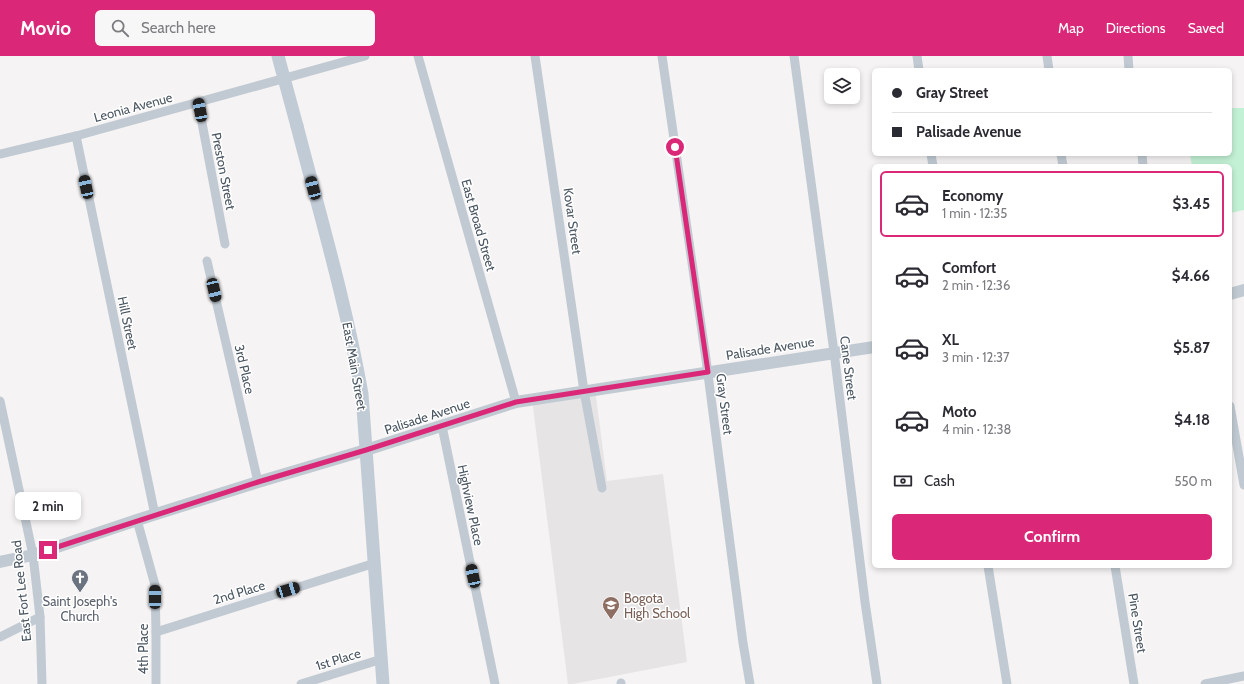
<!DOCTYPE html>
<meta charset="utf-8">
<style>
:root{--surface:#fff;--page:#f7f7f7;--text:#2b2b33;--muted:#7c7c81;--line:#e1e1e2;--accent:#db2777}
body{margin:0;font-family:Cabin,sans-serif;background:var(--page);color:var(--text);height:100vh;display:flex;flex-direction:column;font-size:15px;white-space:nowrap}
*{box-sizing:border-box;margin:0}
p{font-size:13px;color:var(--muted)}
.icon{flex:none;width:22px;height:22px;fill:none;stroke:currentColor;stroke-width:2;stroke-linecap:round;stroke-linejoin:round}
.map{position:relative;flex:1;overflow:hidden}
.sheet{position:absolute;left:872px;top:108px;width:360px;height:404px;display:flex;flex-direction:column;background:var(--surface);border-radius:6px;box-shadow:0 2px 6px #0003}
.sheet>*{flex:none}
.banner{position:absolute;left:872px;top:12px;width:360px;height:88px;border-radius:6px;box-shadow:0 2px 6px #0003;display:grid;align-content:center;height:88px;padding:0 20px;background:var(--surface)}
.tools{position:absolute;left:824px;top:12px;display:grid;gap:8px}
.tools a{display:grid;place-items:center;width:36px;height:36px;border-radius:6px;background:var(--surface);box-shadow:0 2px 6px #0003;font-size:20px}
.end{position:absolute;width:18px;height:18px;margin:-9px;border:5px solid #db2777;background:#fff;box-shadow:0 0 0 2px #fff}
.from{border-radius:50%}
.bubble{position:absolute;height:28px;border-radius:6px;background:var(--surface);box-shadow:0 2px 6px #0003;font-size:13px;font-weight:800;line-height:28px;text-align:center}
.car{position:absolute;width:12px;height:24px;margin:-12px -6px;border-radius:5px;box-shadow:0 0 3px 1px #0007;background:linear-gradient(#222 24%,#8ab4d8 0 40%,#222 0 76%,#8ab4d8 0 86%,#222 0)}
.banner b{display:flex;align-items:center;gap:14px;height:38px;font-size:15px}
.banner b+b{border-top:1px solid var(--line)}
.banner i{width:10px;height:10px;background:var(--text)}
ul{padding:7px 0 0;list-style:none}
li{display:flex;align-items:center;gap:12px;height:66px;margin:0 8px 6px;padding:0 12px;border:2px solid transparent;border-radius:6px}
li div{flex:1}
li b{display:block;font-size:15px}
li em{font-style:normal;font-weight:800}
li.current{border-color:var(--accent)}
li>.icon{width:36px;height:36px;stroke-width:1.5}
.pay{display:flex;align-items:center;gap:10px;height:44px;padding:0 20px;font-size:15px}
.pay p{margin-inline-start:auto}
.action{display:flex;gap:8px;margin-top:auto;padding:8px 20px}
.action a{flex:1;height:46px;border-radius:6px;background:var(--accent);color:#fff;font-size:16px;font-weight:800;line-height:46px;text-align:center}
header{display:flex;align-items:center;gap:24px;box-sizing:border-box;height:56px;padding:0 20px;background:var(--accent);color:#fff}
header strong{font-size:19px}
nav{display:flex;gap:22px;margin-inline-start:auto;font-size:14px}
.search{width:280px;height:36px;background:var(--page);display:flex;align-items:center;gap:10px;box-sizing:border-box;padding:0 14px;border-radius:6px;color:var(--muted);font-size:15px}
.map>svg:first-child{display:block}
</style>
<header>
<strong>Movio</strong>
<div class="search"><svg class="icon" aria-label="search" viewBox="0 0 24 24"><circle cx="10" cy="10" r="6"/><path d="M15 15l6 6"/></svg>Search here</div>
<nav><a>Map</a><a>Directions</a><a>Saved</a></nav>
</header>
<div class="map">
<svg width="1244" height="628" viewBox="0 0 1244 628">
<rect width="100%" height="100%" fill="#f5f3f3"/>
<polygon fill="#e6e4e5" points="595,333 607,425 663,418 687,606 573,628 568,628 532,343"/>
<polygon fill="#c3f1d5" points="1230,52 1244,52 1244,154 1230,157 1230,110 1192,110 1190,98 1230,98"/>
<g fill="none" stroke-linecap="round" stroke-linejoin="round">
<g stroke="#c1cad2" stroke-width="9">
<polyline points="418,0 516,346"/>
<polyline points="535,0 584,335 602,432"/>
<polyline points="662,0 706,303 743,587 750,628"/>
<polyline points="794,0 834,296 865,546 877,628"/>
<polyline points="917,0 919,14"/>
<polyline points="1047,0 1049,14"/>
<polyline points="1128,0 1129,14"/>
<polyline points="198,46 225,188"/>
<polyline points="76,80 155,459"/>
<polyline points="0,98 76,80 365,0"/>
<polyline points="931,98 933,110"/>
<polyline points="1061,98 1063,110"/>
<polyline points="1142,98 1143,110"/>
<polyline points="207,205 258,426"/>
<polyline points="0,345 33,499 40,561 42,628"/>
<polyline points="1230,350 1244,429"/>
<polyline points="442,370 495,628"/>
<polyline points="137,464 155,529 156,576 156,628"/>
<polyline points="988,510 1007,628"/>
<polyline points="1115,510 1134,628"/>
<polyline points="156,576 375,507"/>
<polyline points="0,581 40,561"/>
<polyline points="621,627 621,628"/>
<polyline points="301,628 382,603"/>
<polyline points="1205,628 1244,620"/>
</g>
<g stroke="#c1cad2" stroke-width="12">
<polyline points="1230,238 1244,234"/>
<polyline points="0,506 33,499 137,464 258,426 366,394 516,346 874,291"/>
</g>
<path stroke="#c1cbd6" stroke-width="13" d="M297,70C320,159 346,247 362,338L383,628"/>
<polyline stroke="#c1cbd6" stroke-width="13" points="278,0 297,70"/>
</g>
<g fill="none" stroke-linecap="round" stroke-linejoin="round">
<polyline stroke="#db2777" stroke-width="5" points="48,494 258,426 366,394 516,346 708,316 675,91"/>
</g>
<defs>
<symbol id="church-pin" viewBox="-11 -11 22 30"><path d="M0 17L-7.5 6A9.5 9.5 0 1 1 7.5 6Z" fill="#6b7280" stroke="#fff"/><path d="M-1.2-6h2.4v3.5h3.3v2.4h-3.3V6h-2.4V-.1h-3.3v-2.4h3.3Z" fill="#fff"/></symbol>
<symbol id="school-pin" viewBox="-11 -11 22 30"><path d="M0 17L-7.5 6A9.5 9.5 0 1 1 7.5 6Z" fill="#8d6e63" stroke="#fff"/><path d="M0-5L7-2L0 1L-7-2ZM-4 1L0 2.5L4 1V4Q0 6-4 4Z" fill="#fff"/></symbol>
</defs>
<g fill-rule="evenodd">
<use href="#church-pin" x="70" y="512" width="20" height="27"/>
<use href="#school-pin" x="601" y="539" width="20" height="27"/>
</g>
<g text-anchor="middle" stroke-width="3" stroke-linejoin="round" paint-order="stroke">
<g font-size="13" fill="#4a5661" stroke="#fff">
<text transform="translate(133 51) rotate(-15)" y="5">Leonia Avenue</text>
<text transform="translate(224 115) rotate(79)" y="5">Preston Street</text>
<text transform="translate(573 165) rotate(82)" y="5">Kovar Street</text>
<text transform="translate(479 169) rotate(74)" y="5">East Broad Street</text>
<text transform="translate(128 267) rotate(78)" y="5">Hill Street</text>
<text transform="translate(770 292) rotate(-9)" y="5">Palisade Avenue</text>
<text transform="translate(355 310) rotate(80)" y="5">East Main Street</text>
<text transform="translate(849 312) rotate(83)" y="5">Cane Street</text>
<text transform="translate(245 313) rotate(77)" y="5">3rd Place</text>
<text transform="translate(725 348) rotate(83)" y="5">Gray Street</text>
<text transform="translate(427 360) rotate(-18)" y="5">Palisade Avenue</text>
<text transform="translate(471 449) rotate(78)" y="5">Highview Place</text>
<text transform="translate(21 535) rotate(-96)" y="5">East Fort Lee Road</text>
<text transform="translate(239 536) rotate(-17)" y="5">2nd Place</text>
<text transform="translate(1138 567) rotate(81)" y="5">Pine Street</text>
<text transform="translate(143 593) rotate(-90)" y="5">4th Place</text>
<text transform="translate(338 603) rotate(-17)" y="5">1st Place</text>
</g>
<g font-size="13" fill="#785e54" stroke="#fff" text-anchor="start">
<text x="624" y="547">Bogota<tspan x="624" dy="15">High School</tspan></text>
</g>
<g font-size="13" fill="#5b616d" stroke="#fff">
<text x="80" y="550">Saint Joseph's<tspan x="80" dy="15">Church</tspan></text>
</g>
</g>
</svg>
<div class="tools">
<a><svg class="icon" aria-label="layers" viewBox="0 0 24 24"><path d="M12 4l9 5-9 5-9-5zM3 14l9 5 9-5"/></svg></a>
</div>
<i class="end from" style="left:675px;top:91px"></i>
<i class="end" style="left:48px;top:494px"></i>
<div class="bubble" style="left:15px;top:436px;width:66px">2 min</div>
<i class="car" style="left:200px;top:54px;rotate:349deg"></i>
<i class="car" style="left:86px;top:131px;rotate:348deg"></i>
<i class="car" style="left:313px;top:132px;rotate:345deg"></i>
<i class="car" style="left:214px;top:234px;rotate:167deg"></i>
<i class="car" style="left:473px;top:520px;rotate:348deg"></i>
<i class="car" style="left:288px;top:534px;rotate:73deg"></i>
<i class="car" style="left:155px;top:541px;rotate:0deg"></i>
<div class="banner">
<b><i class="from"></i>Gray Street</b>
<b><i></i>Palisade Avenue</b>
</div>
<section class="sheet">
<ul>
<li class="current"><svg class="icon" aria-label="car" viewBox="0 0 24 24"><path d="M5 17H2v-5l4-1 3-4h7l3 4 3 1v5h-3M9 17h6M6 11h13"/><circle cx="7" cy="17" r="2"/><circle cx="17" cy="17" r="2"/></svg><div><b>Economy</b><p>1 min · 12:35</p></div><em>$3.45</em></li>
<li><svg class="icon" aria-label="car" viewBox="0 0 24 24"><path d="M5 17H2v-5l4-1 3-4h7l3 4 3 1v5h-3M9 17h6M6 11h13"/><circle cx="7" cy="17" r="2"/><circle cx="17" cy="17" r="2"/></svg><div><b>Comfort</b><p>2 min · 12:36</p></div><em>$4.66</em></li>
<li><svg class="icon" aria-label="car" viewBox="0 0 24 24"><path d="M5 17H2v-5l4-1 3-4h7l3 4 3 1v5h-3M9 17h6M6 11h13"/><circle cx="7" cy="17" r="2"/><circle cx="17" cy="17" r="2"/></svg><div><b>XL</b><p>3 min · 12:37</p></div><em>$5.87</em></li>
<li><svg class="icon" aria-label="car" viewBox="0 0 24 24"><path d="M5 17H2v-5l4-1 3-4h7l3 4 3 1v5h-3M9 17h6M6 11h13"/><circle cx="7" cy="17" r="2"/><circle cx="17" cy="17" r="2"/></svg><div><b>Moto</b><p>4 min · 12:38</p></div><em>$4.18</em></li>
</ul>
<div class="pay"><svg class="icon" aria-label="cash" viewBox="0 0 24 24"><path d="M3 7h18v10H3z"/><circle cx="12" cy="12" r="2"/></svg>Cash<p>550 m</p></div>
<div class="action"><a>Confirm</a></div>
</section>
</div>
